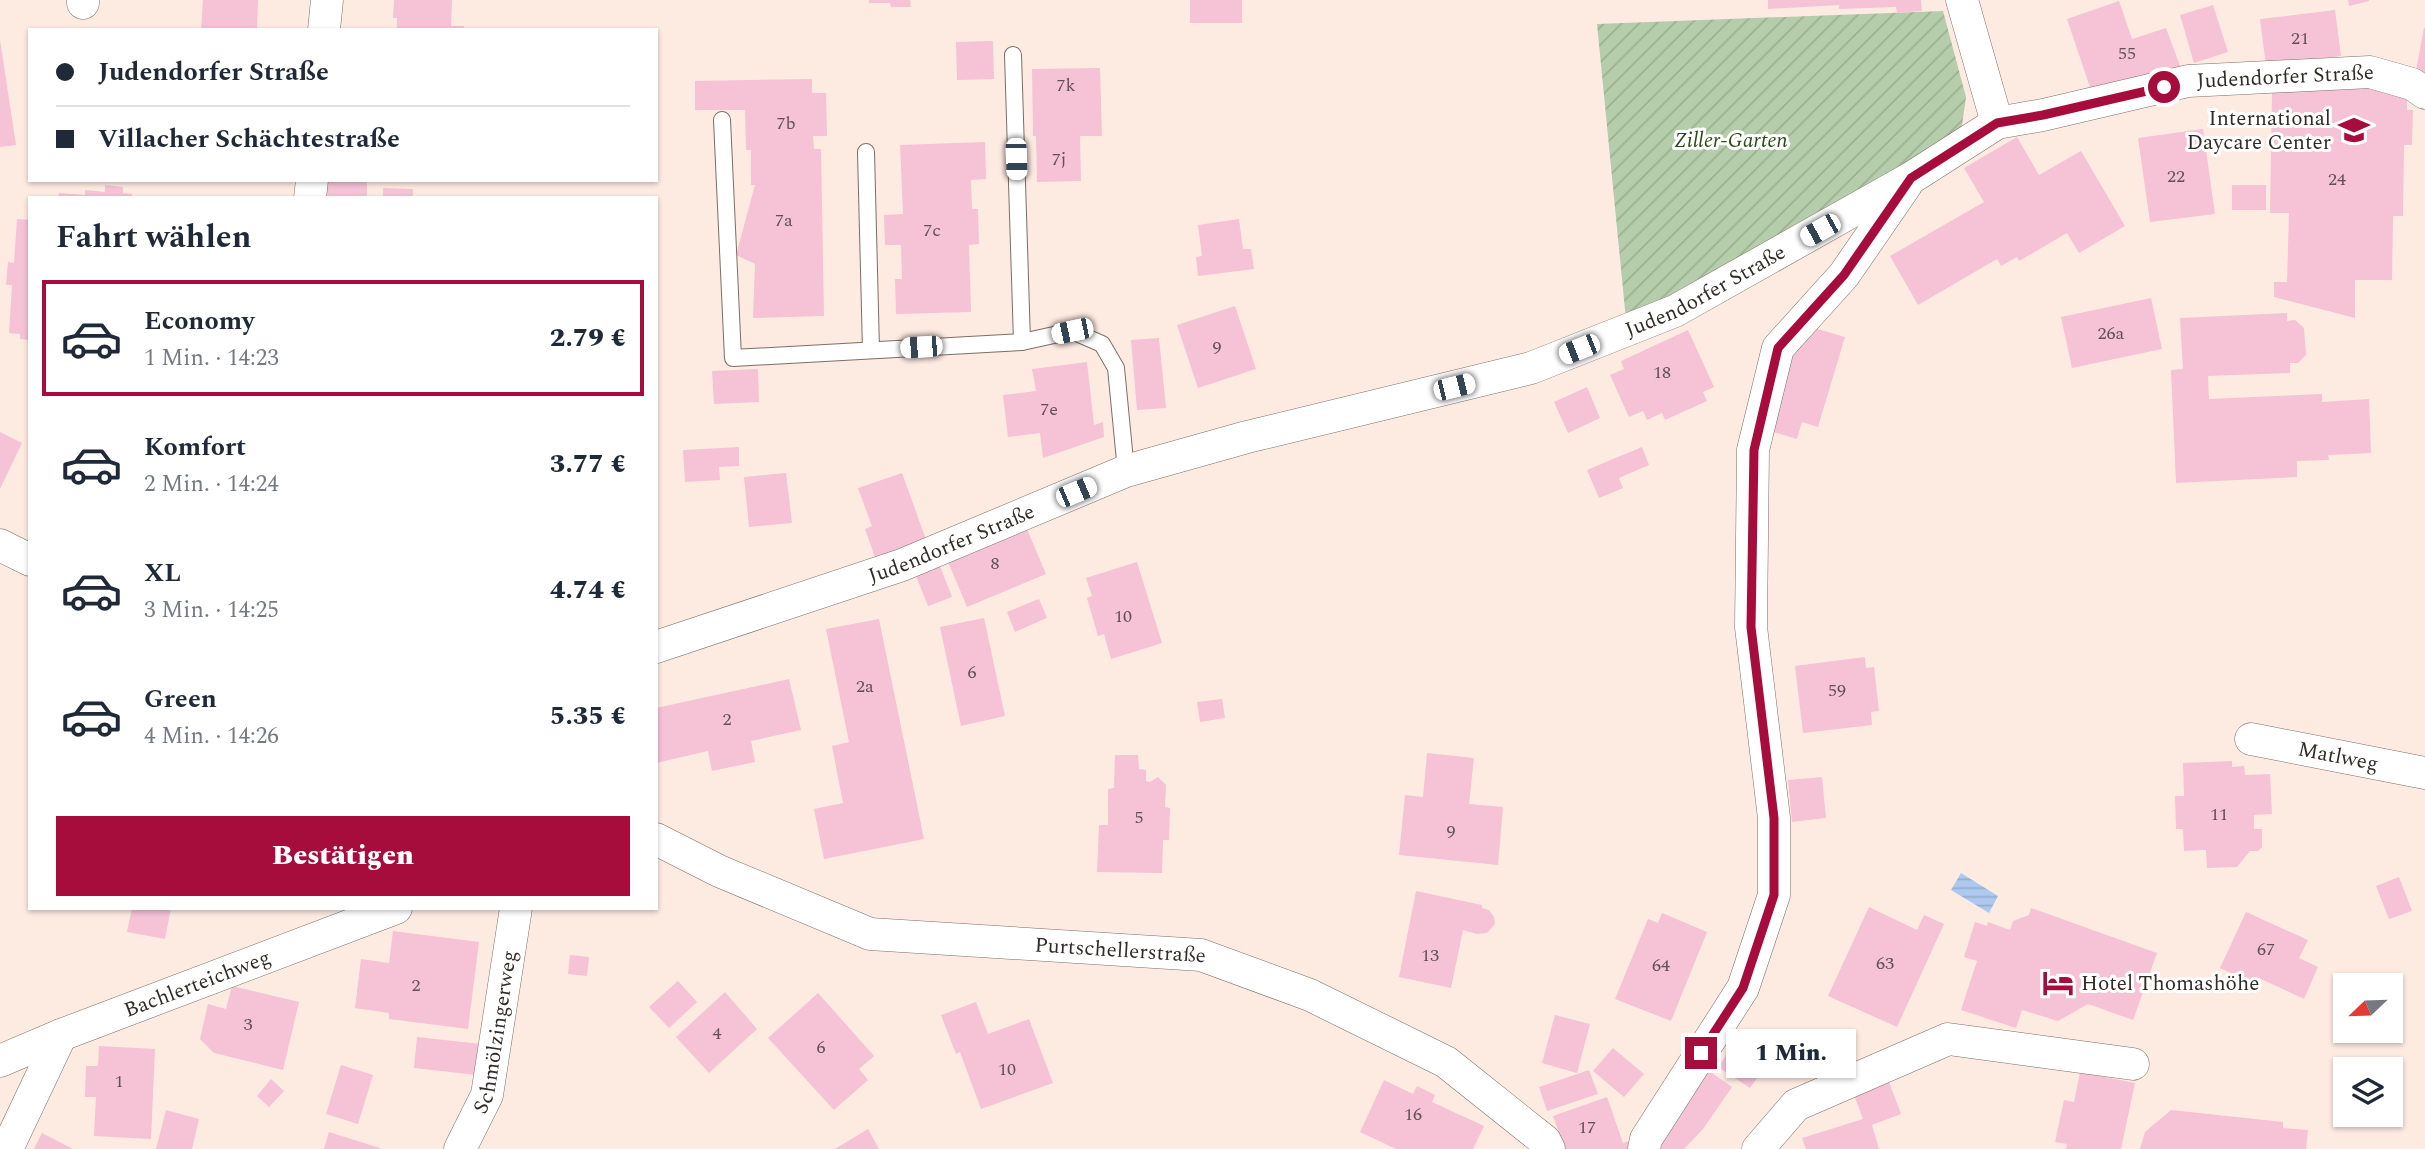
<!DOCTYPE html>
<html lang="de">
<meta charset="utf-8">
<style>
:root{--surface:#fff;--page:#f2f2f3;--text:#1f2937;--muted:#747a83;--line:#e0e1e3;--accent:#a60c3c}
body{margin:0;font-family:Spectral,serif;background:var(--page);color:var(--text);height:100vh;display:flex;flex-direction:column;font-size:26px;white-space:nowrap}
*{box-sizing:border-box;margin:0}
p{font-size:23px;color:var(--muted)}
.icon{flex:none;width:38px;height:38px;fill:none;stroke:currentColor;stroke-width:2;stroke-linecap:round;stroke-linejoin:round}
.map{position:relative;flex:1;overflow:hidden}
.sheet{position:absolute;left:28px;top:196px;width:630px;height:714px;display:flex;flex-direction:column;background:var(--surface);border-radius:0px;box-shadow:0 2px 5px #0004}
.sheet>*{flex:none}
.hud{position:absolute;left:28px;top:28px;width:630px;height:154px;border-radius:0px;box-shadow:0 2px 5px #0004;display:grid;align-content:center;height:154px;padding:0 28px;background:var(--surface)}
.needle{width:46px;rotate:247deg}
.controls{position:absolute;left:2333px;top:973px;display:grid;gap:14px}
.controls a{display:grid;place-items:center;width:70px;height:70px;border-radius:0px;background:var(--surface);box-shadow:0 2px 5px #0004;font-size:35px}
.end{position:absolute;width:32px;height:32px;margin:-16px;border:9px solid #a60c3c;background:#fff;box-shadow:0 0 0 4px #fff}
.from{border-radius:50%}
.bubble{position:absolute;height:49px;border-radius:0px;background:var(--surface);box-shadow:0 2px 5px #0004;font-size:23px;font-weight:800;line-height:49px;text-align:center}
.car{position:absolute;width:21px;height:42px;margin:-21px -10px;border-radius:9px;box-shadow:0 0 5px 2px #0007;background:linear-gradient(#fff 24%,#345 0 40%,#fff 0 76%,#345 0 86%,#fff 0)}
.hud b{display:flex;align-items:center;gap:24px;height:66px;font-size:26px}
.hud b+b{border-top:2px solid var(--line)}
.hud i{width:18px;height:18px;background:var(--text)}
ul{padding:0;list-style:none}
li{display:flex;align-items:center;gap:21px;height:116px;margin:0 14px 10px;padding:0 14px;border:4px solid transparent;border-radius:0px}
li div{flex:1}
li b{display:block;font-size:26px}
li em{font-style:normal;font-weight:800}
li.active{border-color:var(--accent)}
li>.icon{width:63px;height:63px;stroke-width:1.5}
h2{padding:0 28px;font-size:32px;line-height:84px}
.cta{display:flex;gap:14px;margin-top:auto;padding:14px 28px}
.cta a{flex:1;height:80px;border-radius:0px;background:var(--accent);color:#fff;font-size:28px;font-weight:800;line-height:80px;text-align:center}
.map>svg:first-child{display:block}
</style>
<div class="map">
<svg width="2425" height="1149" viewBox="0 0 2425 1149">
<defs>
<pattern id="garden-furrows" width="10" height="10" patternUnits="userSpaceOnUse" patternTransform="scale(1.75)"><rect width="10" height="10" fill="#b5cdaa"/><path d="M-1 1l2-2M0 10L10 0M9 11l2-2" fill="none" stroke="#9cb092"/></pattern>
<pattern id="water-rules" width="6" height="5" patternUnits="userSpaceOnUse" patternTransform="scale(1.75)"><rect width="6" height="5" fill="#adc9f0"/><path d="M0 2.5h6" fill="none" stroke="#95adce"/></pattern>
</defs>
<rect width="100%" height="100%" fill="#fdebe2"/>
<polygon fill="url(#garden-furrows)" points="1943,11 1966,97 1959,147 1627,330 1597,24"/>
<polygon fill="url(#water-rules)" points="1961,873 1998,896 1989,913 1951,890"/>
<g fill="#f5c2d6">
<polygon points="203,0 258,0 257,30 201,30"/>
<polygon points="394,0 452,0 451,26 464,26 464,30 397,30 397,18 393,18"/>
<polygon points="869,0 910,0 911,7 891,7 890,3 869,3"/>
<rect x="1190" y="0" width="52" height="23"/>
<polygon points="1768,0 1921,0 1922,11 1897,13 1896,7 1839,9 1839,5 1768,9"/>
<polygon points="2348,0 2369,0 2369,1 2349,6"/>
<polygon points="2119,1 2132,39 2166,28 2180,66 2093,96 2067,19"/>
<polygon points="2213,5 2228,52 2194,63 2180,15"/>
<polygon points="2335,10 2341,56 2266,66 2260,19"/>
<polygon points="2424,28 2425,28 2425,78 2415,76"/>
<polygon points="0,40 16,145 0,147"/>
<polygon points="993,41 994,79 957,80 956,42"/>
<polygon points="1100,68 1102,136 1080,136 1081,181 1037,182 1036,136 1033,136 1032,69"/>
<polygon points="812,79 812,93 826,93 827,136 813,136 814,149 821,149 824,316 753,318 755,264 736,255 755,185 751,185 751,150 746,150 745,110 695,110 695,81"/>
<polygon points="2291,85 2407,87 2407,110 2413,110 2412,145 2404,145 2403,216 2393,216 2392,280 2355,280 2355,318 2274,297 2274,282 2287,282 2289,213 2270,213 2272,91 2291,92"/>
<polygon points="2203,129 2215,214 2150,222 2138,138"/>
<polygon points="2017,137 2039,175 2081,151 2125,226 2079,253 2067,233 2019,261 2017,257 2001,266 1997,259 1918,305 1890,256 1984,202 1964,168"/>
<polygon points="985,142 986,179 971,180 972,209 978,209 979,244 969,245 971,312 896,314 895,279 902,279 901,245 885,245 884,215 903,214 900,145"/>
<polygon points="326,180 367,180 367,198 325,198"/>
<polygon points="105,185 123,187 123,193 132,194 132,198 58,198 59,193 85,195 85,190 105,192"/>
<rect x="2232" y="185" width="34" height="25"/>
<polygon points="383,188 413,189 413,198 383,198"/>
<polygon points="17,219 30,220 30,340 20,339 20,334 9,333 12,285 6,285 8,262 14,263"/>
<polygon points="1239,219 1243,249 1251,249 1254,269 1198,276 1196,257 1202,256 1198,225"/>
<polygon points="2151,298 2162,349 2072,368 2061,317"/>
<polygon points="1235,306 1256,369 1198,388 1177,325"/>
<polygon points="2287,313 2287,321 2295,320 2304,328 2306,355 2298,363 2290,363 2290,373 2208,376 2209,399 2322,394 2322,402 2369,399 2371,453 2328,455 2329,460 2297,461 2297,477 2176,483 2171,370 2183,369 2180,318"/>
<polygon points="1807,326 1845,337 1818,427 1802,422 1797,439 1770,431 1795,344"/>
<polygon points="1688,330 1714,387 1703,392 1707,401 1665,420 1662,413 1647,420 1643,411 1629,417 1610,375 1624,369 1621,361"/>
<polygon points="1159,338 1166,408 1137,410 1131,340"/>
<polygon points="1087,362 1094,425 1103,422 1104,437 1043,458 1040,433 1008,437 1003,395 1036,391 1032,369"/>
<polygon points="758,369 759,402 714,404 712,371"/>
<polygon points="1587,387 1600,418 1568,433 1554,402"/>
<polygon points="0,432 22,443 0,489"/>
<polygon points="739,447 739,466 719,467 720,480 685,482 683,450"/>
<polygon points="1642,447 1649,465 1619,478 1623,488 1599,498 1587,470"/>
<polygon points="786,473 792,523 749,527 744,477"/>
<polygon points="902,473 928,545 877,563 865,529 872,526 858,488"/>
<polygon points="1023,520 1046,574 967,607 944,552"/>
<polygon points="938,561 952,597 928,606 914,571"/>
<polygon points="1137,562 1162,643 1111,659 1104,634 1098,636 1087,598 1092,596 1086,578"/>
<polygon points="1039,599 1047,618 1015,632 1007,612"/>
<polygon points="984,618 1005,716 961,726 940,627"/>
<polygon points="879,619 924,839 824,859 814,809 843,803 832,746 849,742 826,629"/>
<polygon points="1865,657 1866,668 1874,667 1879,711 1871,712 1872,725 1803,733 1795,666"/>
<polygon points="789,679 801,730 751,741 755,762 712,771 708,751 656,763 656,708"/>
<polygon points="1222,699 1225,718 1200,722 1197,702"/>
<polygon points="1427,753 1474,758 1469,804 1503,807 1498,865 1399,855 1405,795 1423,797"/>
<polygon points="1115,755 1138,755 1139,769 1146,770 1146,781 1150,782 1158,777 1166,785 1165,807 1170,808 1169,840 1163,840 1162,873 1097,872 1099,825 1108,825 1108,789 1114,788"/>
<polygon points="2232,761 2232,767 2244,766 2245,775 2270,774 2272,814 2254,815 2254,829 2262,829 2262,847 2258,851 2250,851 2237,867 2207,868 2206,850 2184,851 2183,829 2176,829 2175,796 2184,796 2183,763"/>
<polygon points="1822,777 1826,818 1792,822 1788,780"/>
<polygon points="2399,877 2412,911 2389,919 2376,886"/>
<polygon points="1416,891 1482,905 1482,908 1489,910 1494,917 1495,924 1487,933 1477,934 1463,930 1451,988 1399,977"/>
<polygon points="1869,907 1917,930 1924,915 1944,924 1897,1027 1828,996"/>
<polygon points="132,908 171,908 165,939 127,932"/>
<polygon points="2031,908 2157,953 2133,1020 2088,1004 2058,1021 2022,1010 2016,1028 1961,1010 1977,961 1964,957 1975,922 1987,926 1988,922 2010,930 2013,921 2029,915"/>
<polygon points="2246,912 2308,940 2299,958 2318,967 2304,999 2259,978 2256,985 2220,968"/>
<polygon points="1662,913 1707,932 1671,1021 1615,999 1648,919 1658,923"/>
<polygon points="393,931 479,942 468,1029 389,1019 389,1013 355,1008 361,959 389,963"/>
<polygon points="570,955 589,957 587,976 568,974"/>
<polygon points="678,981 697,1002 669,1028 649,1007"/>
<polygon points="232,986 299,1002 283,1070 214,1053 200,1039 208,1004 226,1009"/>
<polygon points="725,992 757,1029 709,1073 676,1037"/>
<polygon points="818,993 874,1056 859,1069 868,1080 834,1110 768,1038"/>
<polygon points="976,1002 988,1034 1029,1019 1053,1083 981,1109 960,1052 956,1054 941,1015"/>
<polygon points="1555,1015 1590,1024 1577,1073 1542,1063"/>
<polygon points="1740,1035 1772,1057 1750,1088 1718,1067"/>
<polygon points="417,1037 481,1044 477,1075 414,1068"/>
<polygon points="99,1046 155,1049 151,1139 94,1136 96,1097 85,1097 86,1066 98,1066"/>
<polygon points="1613,1048 1644,1074 1624,1097 1593,1071"/>
<polygon points="341,1065 373,1075 358,1124 326,1114"/>
<polygon points="1702,1066 1732,1087 1703,1129 1684,1149 1656,1149"/>
<polygon points="1589,1070 1598,1094 1547,1111 1539,1087"/>
<polygon points="2080,1072 2135,1083 2121,1149 2066,1149 2067,1144 2055,1142 2064,1100 2074,1102"/>
<polygon points="271,1079 284,1091 269,1107 257,1096"/>
<polygon points="1384,1080 1413,1094 1417,1086 1435,1095 1432,1102 1484,1126 1473,1149 1396,1149 1360,1132"/>
<polygon points="1889,1082 1901,1114 1872,1125 1879,1149 1806,1149 1802,1138 1863,1119 1854,1095"/>
<polygon points="1607,1097 1623,1143 1639,1138 1636,1149 1565,1149 1553,1116"/>
<polygon points="166,1110 199,1119 192,1149 156,1149"/>
<polygon points="2171,1110 2283,1122 2283,1128 2308,1130 2306,1149 2140,1149 2145,1132"/>
<polygon points="868,1129 879,1149 835,1149"/>
<polygon points="329,1132 380,1148 380,1149 324,1149"/>
<polygon points="42,1133 73,1149 34,1149"/>
</g>
<g fill="none" stroke-linecap="round" stroke-linejoin="round">
<defs>
<g id="lane">
<polyline points="1013,55 1022,342"/>
<polyline points="722,120 733,358 1022,342 1072,331 1102,344 1116,368 1126,471"/>
<polyline points="866,152 871,350"/>
</g>
<g id="street">
<polyline points="1962,0 1997,123"/>
<polyline points="83,3 83,0"/>
<polyline points="324,30 327,0"/>
<polyline points="310,198 312,180"/>
<polyline points="0,545 30,560"/>
<path id="s1" d="M656,647L902,565L1126,471L1247,437L1531,368L1675,311L1911,178L1997,123L2043,115L2188,81L2370,72L2412,84L2425,93"/>
<path id="s2" d="M2251,739L2425,773"/>
<path id="s3" d="M656,839L719,871L870,934L1201,955L1310,995L1446,1062L1545,1141L1549,1149"/>
<path id="s4" d="M0,1061L61,1035L396,908"/>
<polyline points="7,1149 61,1035"/>
<path id="s5" d="M460,1149L487,1095L516,908"/>
<polyline points="1644,1149 1646,1139 1743,988 1774,895 1774,818 1751,627 1753,450 1778,348 1844,275 1906,185"/>
<polyline points="1758,1149 1796,1105 1948,1039 2133,1064"/>
</g>
</defs>
<use href="#lane" stroke="#7d6e65" stroke-width="18"/>
<use href="#street" stroke="#7d6e65" stroke-width="33"/>
<use href="#lane" stroke="#fff" stroke-width="16"/>
<use href="#street" stroke="#fff" stroke-width="32"/>
</g>
<g fill="none" stroke-linecap="round" stroke-linejoin="round">
<polyline stroke="#a60c3c" stroke-width="9" points="1701,1053 1743,988 1774,895 1774,818 1751,627 1754,450 1778,348 1844,275 1911,178 1997,123 2043,115 2164,87"/>
</g>
<defs>
<symbol id="school-bare" viewBox="-9 -9 18 18"><path d="M0-5L7-2L0 1L-7-2ZM-4 1L0 2.5L4 1V4Q0 6-4 4Z" fill="#a60c3c" stroke="#fff" stroke-width="2.5" paint-order="stroke"/></symbol>
<symbol id="hotel-bare" viewBox="-9 -9 18 18"><path d="M-6-4.5h1.5V1H6V5H4.5V3h-9V5H-6ZM-4 0a1.8 1.8 0 1 1 3.6 0ZM.5 0V-2.5h3Q6-2.5 6 0Z" fill="#a60c3c" stroke="#fff" stroke-width="2.5" paint-order="stroke"/></symbol>
</defs>
<g fill-rule="evenodd">
<use href="#school-bare" x="2332" y="108" width="44" height="44"/>
<use href="#hotel-bare" x="2036" y="961" width="44" height="44"/>
</g>
<g text-anchor="middle" stroke-width="6" stroke-linejoin="round" paint-order="stroke">
<g font-size="18" fill="#625153">
<text x="2300" y="44">21</text>
<text x="2127" y="59">55</text>
<text x="1066" y="91">7k</text>
<text x="786" y="129">7b</text>
<text x="1059" y="165">7j</text>
<text x="2176" y="182">22</text>
<text x="2337" y="185">24</text>
<text x="784" y="226">7a</text>
<text x="932" y="236">7c</text>
<text x="2111" y="339">26a</text>
<text x="1217" y="353">9</text>
<text x="1662" y="378">18</text>
<text x="1049" y="415">7e</text>
<text x="995" y="569">8</text>
<text x="1123" y="622">10</text>
<text x="972" y="678">6</text>
<text x="865" y="692">2a</text>
<text x="1837" y="696">59</text>
<text x="727" y="725">2</text>
<text x="2219" y="820">11</text>
<text x="1139" y="823">5</text>
<text x="1451" y="837">9</text>
<text x="2266" y="955">67</text>
<text x="1430" y="961">13</text>
<text x="1885" y="969">63</text>
<text x="1661" y="971">64</text>
<text x="416" y="991">2</text>
<text x="248" y="1030">3</text>
<text x="717" y="1039">4</text>
<text x="821" y="1053">6</text>
<text x="1007" y="1075">10</text>
<text x="119" y="1087">1</text>
<text x="1413" y="1120">16</text>
<text x="1587" y="1133">17</text>
</g>
<g font-size="21" fill="#312b27" stroke="#fff">
<text dy="7" stroke="none"><textPath href="#s1" startOffset="1741">Judendorfer Straße</textPath></text>
<text dy="7" stroke="none"><textPath href="#s1" startOffset="1111">Judendorfer Straße</textPath></text>
<text dy="7" stroke="none"><textPath href="#s1" startOffset="313">Judendorfer Straße</textPath></text>
<text dy="7" stroke="none"><textPath href="#s2" startOffset="89">Matlweg</textPath></text>
<text dy="7" stroke="none"><textPath href="#s3" startOffset="485">Purtschellerstraße</textPath></text>
<text dy="7" stroke="none"><textPath href="#s4" startOffset="212">Bachlerteichweg</textPath></text>
<text dy="7" stroke="none"><textPath href="#s5" startOffset="124">Schmölzingerweg</textPath></text>
</g>
<g font-size="21" fill="#312b27" stroke="#fff" text-anchor="end">
<text x="2331" y="125">International<tspan x="2331" dy="24">Daycare Center</tspan></text>
<text x="2081" y="990" text-anchor="start">Hotel Thomashöhe</text>
</g>
<g font-size="21" font-style="italic" fill="#294c15" stroke="#fff">
<text x="1731" y="147">Ziller-Garten</text>
</g>
</g>
</svg>
<div class="controls">
<a><svg class="needle" viewBox="-14 -14 28 28"><path d="M0-13l5 13h-10z" fill="#e53935"/><path d="M0 13l5-13h-10z" fill="#747a83"/></svg></a>
<a><svg class="icon" aria-label="layers" viewBox="0 0 24 24"><path d="M12 4l9 5-9 5-9-5zM3 14l9 5 9-5"/></svg></a>
</div>
<i class="end from" style="left:2164px;top:87px"></i>
<i class="end" style="left:1701px;top:1053px"></i>
<div class="bubble" style="left:1726px;top:1029px;width:130px">1 Min.</div>
<i class="car" style="left:1016px;top:159px;rotate:178deg"></i>
<i class="car" style="left:1820px;top:230px;rotate:241deg"></i>
<i class="car" style="left:1072px;top:331px;rotate:258deg"></i>
<i class="car" style="left:921px;top:347px;rotate:266deg"></i>
<i class="car" style="left:1579px;top:349px;rotate:248deg"></i>
<i class="car" style="left:1454px;top:387px;rotate:76deg"></i>
<i class="car" style="left:1076px;top:492px;rotate:67deg"></i>
<div class="hud">
<b><i class="from"></i>Judendorfer Straße</b>
<b><i></i>Villacher Schächtestraße</b>
</div>
<section class="sheet">
<h2>Fahrt wählen</h2>
<ul>
<li class="active"><svg class="icon" aria-label="car" viewBox="0 0 24 24"><path d="M5 17H2v-5l4-1 3-4h7l3 4 3 1v5h-3M9 17h6M6 11h13"/><circle cx="7" cy="17" r="2"/><circle cx="17" cy="17" r="2"/></svg><div><b>Economy</b><p>1 Min. · 14:23</p></div><em>2.79 €</em></li>
<li><svg class="icon" aria-label="car" viewBox="0 0 24 24"><path d="M5 17H2v-5l4-1 3-4h7l3 4 3 1v5h-3M9 17h6M6 11h13"/><circle cx="7" cy="17" r="2"/><circle cx="17" cy="17" r="2"/></svg><div><b>Komfort</b><p>2 Min. · 14:24</p></div><em>3.77 €</em></li>
<li><svg class="icon" aria-label="car" viewBox="0 0 24 24"><path d="M5 17H2v-5l4-1 3-4h7l3 4 3 1v5h-3M9 17h6M6 11h13"/><circle cx="7" cy="17" r="2"/><circle cx="17" cy="17" r="2"/></svg><div><b>XL</b><p>3 Min. · 14:25</p></div><em>4.74 €</em></li>
<li><svg class="icon" aria-label="car" viewBox="0 0 24 24"><path d="M5 17H2v-5l4-1 3-4h7l3 4 3 1v5h-3M9 17h6M6 11h13"/><circle cx="7" cy="17" r="2"/><circle cx="17" cy="17" r="2"/></svg><div><b>Green</b><p>4 Min. · 14:26</p></div><em>5.35 €</em></li>
</ul>
<div class="cta"><a>Bestätigen</a></div>
</section>
</div>
